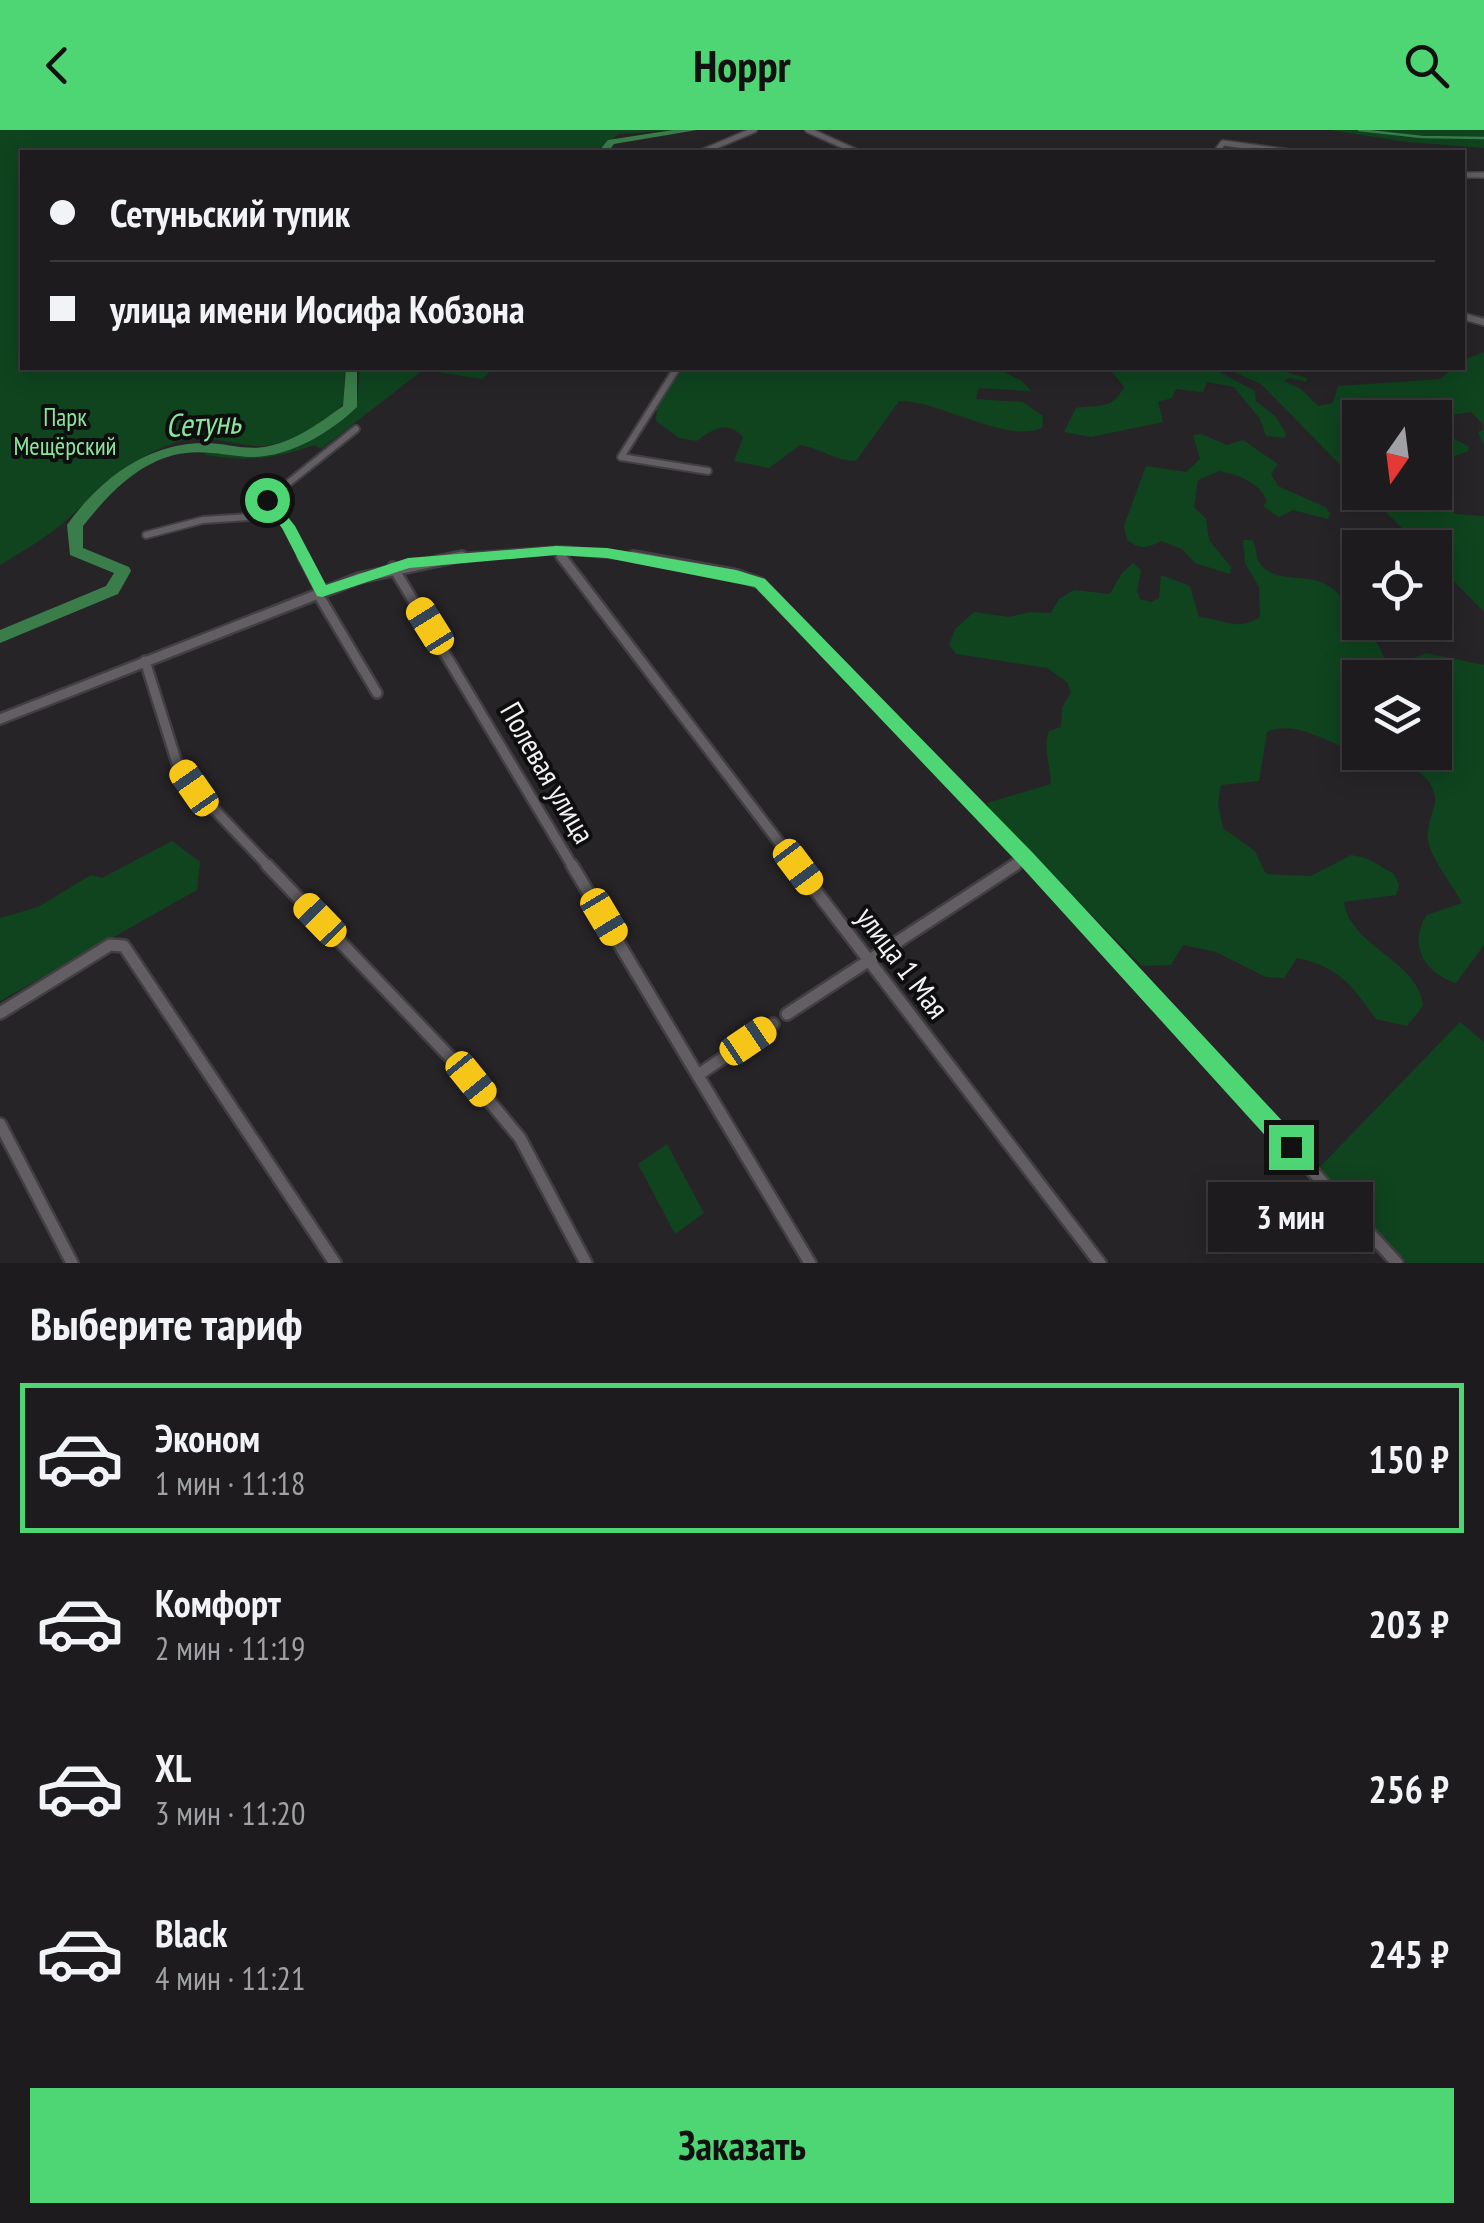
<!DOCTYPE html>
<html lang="ru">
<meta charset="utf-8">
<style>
:root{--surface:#1d1b1e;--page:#252427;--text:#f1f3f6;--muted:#a0a1a4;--line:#3b393c;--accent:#4ed675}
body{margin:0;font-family:"PT Sans Narrow",sans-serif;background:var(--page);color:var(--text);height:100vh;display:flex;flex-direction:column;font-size:38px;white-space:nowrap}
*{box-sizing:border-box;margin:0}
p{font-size:32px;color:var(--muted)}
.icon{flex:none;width:55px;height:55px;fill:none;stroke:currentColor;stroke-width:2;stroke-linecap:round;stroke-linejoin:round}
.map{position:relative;height:1133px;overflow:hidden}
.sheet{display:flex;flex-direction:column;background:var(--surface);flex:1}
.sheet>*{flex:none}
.guide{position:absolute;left:20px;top:20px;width:1445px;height:220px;border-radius:0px;box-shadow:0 5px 25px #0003,0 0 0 2px var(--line);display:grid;align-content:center;height:220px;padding:0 30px;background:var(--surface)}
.needle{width:65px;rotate:194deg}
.tools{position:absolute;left:1342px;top:270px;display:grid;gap:20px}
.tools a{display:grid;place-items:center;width:110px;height:110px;border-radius:0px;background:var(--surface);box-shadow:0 5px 25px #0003,0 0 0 2px var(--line);font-size:50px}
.end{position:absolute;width:45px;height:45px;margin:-22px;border:12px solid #4ed675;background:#111;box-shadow:0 0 0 5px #111}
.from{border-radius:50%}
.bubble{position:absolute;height:70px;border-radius:0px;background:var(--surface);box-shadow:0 5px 25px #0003,0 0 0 2px var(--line);font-size:32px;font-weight:700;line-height:70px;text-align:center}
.car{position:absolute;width:30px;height:60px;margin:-30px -15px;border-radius:12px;box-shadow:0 0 8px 2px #0007;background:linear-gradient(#f5c518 24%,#345 0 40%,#f5c518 0 76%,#345 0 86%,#f5c518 0)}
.guide b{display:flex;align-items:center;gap:35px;height:95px;font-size:38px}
.guide b+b{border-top:2px solid var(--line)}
.guide i{width:25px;height:25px;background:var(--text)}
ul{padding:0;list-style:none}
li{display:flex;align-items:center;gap:30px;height:150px;margin:0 20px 15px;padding:0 10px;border:5px solid transparent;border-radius:0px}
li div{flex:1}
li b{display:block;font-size:38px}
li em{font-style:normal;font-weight:700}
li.on{border-color:var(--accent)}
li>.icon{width:90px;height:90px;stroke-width:1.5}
h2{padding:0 30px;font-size:45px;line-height:120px}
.cta{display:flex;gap:20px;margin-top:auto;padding:20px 30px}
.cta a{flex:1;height:115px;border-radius:0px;background:var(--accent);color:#111;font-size:40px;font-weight:700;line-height:115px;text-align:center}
header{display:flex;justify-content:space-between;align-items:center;height:130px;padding:0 30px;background:var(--accent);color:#111;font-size:45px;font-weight:700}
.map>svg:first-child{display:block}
</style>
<header><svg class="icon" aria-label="back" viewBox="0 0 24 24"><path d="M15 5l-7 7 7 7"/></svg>Hoppr<svg class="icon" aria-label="search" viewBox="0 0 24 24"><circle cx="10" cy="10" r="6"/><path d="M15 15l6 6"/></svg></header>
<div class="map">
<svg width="1484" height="1133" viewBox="0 0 1484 1133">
<rect width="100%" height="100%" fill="#272428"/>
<g fill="#0f441f">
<path d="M0,0H681L618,4L599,22H22V238H353L345,247L343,274C323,296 285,318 254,316C229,313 202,304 177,312C130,328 106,354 70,387C49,406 25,420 0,435Z"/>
<polygon points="1329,0 1484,0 1484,18 1407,12"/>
<polygon points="1484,222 1484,316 1478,302 1484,299 1483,294 1471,282 1438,287 1443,303 1468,316 1469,321 1455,326 1435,318 1435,288 1360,288 1360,355 1261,254 1225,238 1271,238 1307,248 1307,252 1289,248 1284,251 1301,259 1318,276 1333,273 1338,256 1440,249 1448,243 1448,238 1462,238 1463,230"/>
<path d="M360,238H494L482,249L423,240L321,319L315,315C274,329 249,332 206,325L203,320L265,323L289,316L325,303L357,273Z"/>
<path d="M684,238H996L1022,251L1031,261L979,258L976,269L1023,272L1043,286L1042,298C1006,314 939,270 899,271L856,331C835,331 820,318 800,315L769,338L734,331L743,307C728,290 712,299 697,311L679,308L656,291L657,275Z"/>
<path d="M1109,238H1212L1255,261L1256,271L1275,286L1286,303L1285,308L1266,306L1260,289L1234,257L1207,252L1203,262L1176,259L1172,268L1158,272L1163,292L1091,307L1064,302L1076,278C1100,274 1111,281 1124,257Z"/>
<path d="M1201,304L1227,315L1243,310L1278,334L1271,344L1278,356L1325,377L1330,383L1328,389L1293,380L1279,387L1263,376L1267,371C1260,353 1238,344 1219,341L1198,350L1194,377L1206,389L1209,410L1231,437L1230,444L1195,433L1182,419L1161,411C1147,418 1140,420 1127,410L1124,396L1146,336L1186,342L1200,329L1193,305Z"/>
<polygon points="1367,363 1418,363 1456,384 1484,386 1484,482 1435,432 1435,418 1421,417"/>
<path d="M1243,410H1252C1257,417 1255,425 1259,432C1270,449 1292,447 1308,449C1337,452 1346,475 1360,492C1370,505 1379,512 1385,530L1403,532L1426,523L1484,535V815L1456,853C1425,844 1407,814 1427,785L1462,773C1452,754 1432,731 1428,710C1426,695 1434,684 1435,671C1436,638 1385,624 1361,623L1435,622V548H1360V622C1331,616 1297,588 1267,602L1259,651L1221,655L1218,674L1223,698L1255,721L1266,744L1311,746L1351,725L1366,728L1394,744L1399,755L1396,765L1344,772C1350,817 1419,830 1423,876L1407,896L1376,889C1351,854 1339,837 1297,828L1284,848L1266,847L1216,822L1183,815L1171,835L1142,836L991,684L987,673L1051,654C1051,636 1042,617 1049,601L1061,597L1062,578L1071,562L1067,552L1047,538L956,524L949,515L955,499L974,482L1009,487L1030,482L1051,483L1059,469L1074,460L1110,464L1122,443L1133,433L1141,440L1137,461L1140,469L1151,472L1159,468L1161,445L1190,456L1199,487C1222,489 1238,502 1260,487L1259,457L1245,433Z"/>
<polygon points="172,711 200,732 197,760 0,871 0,788 38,777 91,745 102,748"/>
<polygon points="1460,892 1484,912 1484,1133 1407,1133 1319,1038"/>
<polygon points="667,1014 704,1083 675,1104 638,1034"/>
</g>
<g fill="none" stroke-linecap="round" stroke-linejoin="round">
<polyline stroke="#3a7d4a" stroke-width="2.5" points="1359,0 1422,7 1484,8"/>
<g fill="#3a7d4a" fill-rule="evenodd">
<polygon points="673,0 697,0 614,14 608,22 598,22 608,10"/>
<path d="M346,238H362L357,242V277C331,302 290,327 252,327C226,326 201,318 174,325C135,335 107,366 83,396V418L129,437L131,441L118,464L0,513V500L106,456L114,443L70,425L67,395C101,348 148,312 208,313C229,314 249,321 269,316C297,310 321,292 343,276Z"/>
</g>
<defs>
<g id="minor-far3">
<polyline points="808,0 857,22"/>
<polyline points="702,22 754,0"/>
<polyline points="1216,22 1223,13 1290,22"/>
<polyline points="1462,45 1484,45"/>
<polyline points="1462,186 1470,188"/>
</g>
<g id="minor-far2">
<polyline points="1462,186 1484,192"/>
<polyline points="677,238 621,327 708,341"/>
<polyline points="146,405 203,390 277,385"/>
<polyline points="556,420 562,428"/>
<polyline points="305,428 288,396 267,370 356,299"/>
<polyline points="443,428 562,420 649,428"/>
</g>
<g id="minor-far1">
<polyline points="303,426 322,462"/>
<polyline points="561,426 798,737"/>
<polyline points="633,426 737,445 760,453 1034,737"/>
<polyline points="393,437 573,737"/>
<polyline points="318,464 377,563"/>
<polyline points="145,531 177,633 194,658 269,737"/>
<polyline points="0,589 359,448 462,426"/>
<polyline points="1011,737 1025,728"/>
</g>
<g id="minor">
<polyline points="267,735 471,949 520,1008 586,1133"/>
<polyline points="572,735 810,1133"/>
<polyline points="796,735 1100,1133"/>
<polyline points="1031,735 1397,1133"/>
<polyline points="0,883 110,815 124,816 335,1133"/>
<polyline points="787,884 1015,735"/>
<polyline points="698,945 773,894"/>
<polyline points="0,994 72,1133"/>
</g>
</defs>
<use href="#minor-far3" stroke="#423f43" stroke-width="8"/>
<use href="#minor-far2" stroke="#423f43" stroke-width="10"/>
<use href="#minor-far1" stroke="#423f43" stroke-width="14"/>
<use href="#minor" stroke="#423f43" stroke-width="16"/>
<use href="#minor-far3" stroke="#625e63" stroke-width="5"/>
<use href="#minor-far2" stroke="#625e63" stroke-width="6"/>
<use href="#minor-far1" stroke="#625e63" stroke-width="9"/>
<use href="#minor" stroke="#625e63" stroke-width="11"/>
</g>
<polygon fill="#4ed675" points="262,367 272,367 295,396 326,455 408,428 556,416 607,418 736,440 765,449 1032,722 1299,1009 1302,1017 1299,1025 1291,1028 1283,1025 1019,734 755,457 607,428 556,425 409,438 322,467 317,466 282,398 260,370"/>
<g text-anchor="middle" stroke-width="8" stroke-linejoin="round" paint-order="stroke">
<g font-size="25" fill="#89e59c" stroke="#0f0e0f">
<text x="65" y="296">Парк<tspan x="65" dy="29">Мещёрский</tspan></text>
</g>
<g font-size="30" fill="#f3f1f4" stroke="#0f0e0f">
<text transform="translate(547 643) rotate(60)" y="10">Полевая улица</text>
<text transform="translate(902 833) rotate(53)" y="10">улица 1 Мая</text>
</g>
<g font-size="32" font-style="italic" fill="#8ae69d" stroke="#0f0e0f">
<text transform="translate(203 294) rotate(-3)" y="11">Сетунь</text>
</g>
</g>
</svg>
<div class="tools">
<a><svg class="needle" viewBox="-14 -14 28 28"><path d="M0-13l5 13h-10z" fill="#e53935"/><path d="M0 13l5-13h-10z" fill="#a0a1a4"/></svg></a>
<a><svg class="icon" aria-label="locate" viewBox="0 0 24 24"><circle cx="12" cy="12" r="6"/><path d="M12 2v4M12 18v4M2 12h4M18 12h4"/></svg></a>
<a><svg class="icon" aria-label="layers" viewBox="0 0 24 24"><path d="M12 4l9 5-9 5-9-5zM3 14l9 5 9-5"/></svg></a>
</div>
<i class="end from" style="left:267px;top:370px"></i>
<i class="end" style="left:1291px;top:1017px"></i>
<div class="bubble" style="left:1208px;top:1052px;width:165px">3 мин</div>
<i class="car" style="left:430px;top:496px;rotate:328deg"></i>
<i class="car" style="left:194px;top:658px;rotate:325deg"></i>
<i class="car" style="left:798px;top:737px;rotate:143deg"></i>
<i class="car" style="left:604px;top:787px;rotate:149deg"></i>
<i class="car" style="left:320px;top:790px;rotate:316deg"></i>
<i class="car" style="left:748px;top:911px;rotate:56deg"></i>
<i class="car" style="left:471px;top:949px;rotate:141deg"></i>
<div class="guide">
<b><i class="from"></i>Сетуньский тупик</b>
<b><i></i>улица имени Иосифа Кобзона</b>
</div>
</div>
<section class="sheet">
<h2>Выберите тариф</h2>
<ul>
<li class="on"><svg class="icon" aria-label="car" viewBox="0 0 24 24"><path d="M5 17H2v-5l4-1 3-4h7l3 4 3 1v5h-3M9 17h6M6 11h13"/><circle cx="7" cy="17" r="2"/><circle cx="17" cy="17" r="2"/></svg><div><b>Эконом</b><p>1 мин · 11:18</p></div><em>150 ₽</em></li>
<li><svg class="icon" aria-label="car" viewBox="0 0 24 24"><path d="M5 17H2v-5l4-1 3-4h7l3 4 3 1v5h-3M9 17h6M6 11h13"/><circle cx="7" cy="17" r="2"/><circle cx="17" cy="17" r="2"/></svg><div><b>Комфорт</b><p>2 мин · 11:19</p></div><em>203 ₽</em></li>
<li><svg class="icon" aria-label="car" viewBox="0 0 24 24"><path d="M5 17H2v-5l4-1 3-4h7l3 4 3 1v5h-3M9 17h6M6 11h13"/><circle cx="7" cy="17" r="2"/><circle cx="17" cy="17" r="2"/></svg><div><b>XL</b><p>3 мин · 11:20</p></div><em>256 ₽</em></li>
<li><svg class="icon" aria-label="car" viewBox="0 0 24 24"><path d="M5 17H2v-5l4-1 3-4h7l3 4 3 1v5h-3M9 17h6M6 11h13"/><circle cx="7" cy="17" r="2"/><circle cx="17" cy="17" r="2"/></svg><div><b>Black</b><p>4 мин · 11:21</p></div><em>245 ₽</em></li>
</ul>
<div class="cta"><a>Заказать</a></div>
</section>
